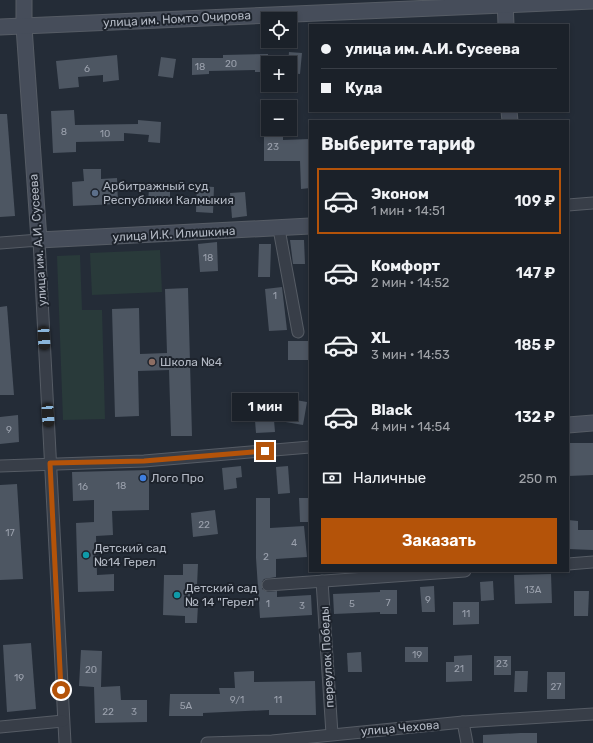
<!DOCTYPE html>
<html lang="ru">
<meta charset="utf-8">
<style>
:root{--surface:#1b2129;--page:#282e35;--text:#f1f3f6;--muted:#a0a3a8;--line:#393e46;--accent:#b45309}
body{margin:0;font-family:Rubik,sans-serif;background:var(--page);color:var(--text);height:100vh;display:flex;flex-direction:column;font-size:15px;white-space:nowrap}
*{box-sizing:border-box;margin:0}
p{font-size:13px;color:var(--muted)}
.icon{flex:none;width:22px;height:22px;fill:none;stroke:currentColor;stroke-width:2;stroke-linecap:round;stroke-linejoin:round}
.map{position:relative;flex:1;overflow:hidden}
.side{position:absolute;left:309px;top:120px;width:260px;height:452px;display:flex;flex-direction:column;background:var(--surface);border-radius:0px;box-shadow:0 2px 6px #0003,0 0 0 1px var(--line)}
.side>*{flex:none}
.banner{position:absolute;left:309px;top:24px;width:260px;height:88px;border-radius:0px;box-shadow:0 2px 6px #0003,0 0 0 1px var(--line);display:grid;align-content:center;height:88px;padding:0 12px;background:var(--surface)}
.tools{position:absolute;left:261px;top:12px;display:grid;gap:8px}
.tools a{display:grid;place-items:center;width:36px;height:36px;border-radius:0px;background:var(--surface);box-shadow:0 2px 6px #0003,0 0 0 1px var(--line);font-size:20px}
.end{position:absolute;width:18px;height:18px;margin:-9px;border:5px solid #b45309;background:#fff;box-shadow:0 0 0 2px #fff}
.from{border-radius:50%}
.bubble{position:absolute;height:28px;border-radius:0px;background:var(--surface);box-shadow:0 2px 6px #0003,0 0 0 1px var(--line);font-size:13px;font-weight:600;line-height:28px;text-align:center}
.car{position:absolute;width:12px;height:24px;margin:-12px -6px;border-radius:5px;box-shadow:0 0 3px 1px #0007;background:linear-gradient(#222 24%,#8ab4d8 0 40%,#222 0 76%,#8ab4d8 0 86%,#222 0)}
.banner b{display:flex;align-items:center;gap:14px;height:38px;font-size:15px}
.banner b+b{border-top:1px solid var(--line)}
.banner i{width:10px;height:10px;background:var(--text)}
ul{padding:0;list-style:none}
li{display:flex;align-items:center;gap:12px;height:66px;margin:0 8px 6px;padding:0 4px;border:2px solid transparent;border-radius:0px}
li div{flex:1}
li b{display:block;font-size:15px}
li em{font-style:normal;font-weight:600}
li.active{border-color:var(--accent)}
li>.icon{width:36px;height:36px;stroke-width:1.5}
h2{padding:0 12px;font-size:18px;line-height:48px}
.pay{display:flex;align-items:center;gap:10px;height:44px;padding:0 12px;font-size:15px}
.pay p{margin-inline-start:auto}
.action{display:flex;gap:8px;margin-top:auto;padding:8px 12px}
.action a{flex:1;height:46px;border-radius:0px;background:var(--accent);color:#fff;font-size:16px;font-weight:600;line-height:46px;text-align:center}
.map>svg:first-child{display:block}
</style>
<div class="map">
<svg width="593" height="743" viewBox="0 0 593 743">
<rect width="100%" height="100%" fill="#242c37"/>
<g fill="#293a3a">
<polygon points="160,250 162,292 92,295 90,253"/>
<polygon points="80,255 82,310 102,310 105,419 63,420 57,256"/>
</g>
<g fill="#4d5662">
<polygon points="289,52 302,53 300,74 290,73 290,63 288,63"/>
<polygon points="268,54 268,72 255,72 255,70 209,71 209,74 192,75 192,58 223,58 223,55"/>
<polygon points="117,55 119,80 103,82 103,75 78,77 79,87 59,89 56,61"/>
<polygon points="161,57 176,59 173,78 158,76"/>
<polygon points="74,110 75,125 138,124 138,120 161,122 160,143 148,142 149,135 124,133 124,141 76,142 76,152 53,153 51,111"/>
<polygon points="0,114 7,114 15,216 0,217"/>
<polygon points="264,132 283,132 283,140 310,139 310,188 301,189 300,161 264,161"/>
<polygon points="83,169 101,169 101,179 117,178 118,204 73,206 72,182 84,181"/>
<polygon points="197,186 214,187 213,213 196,212"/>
<polygon points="149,187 170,187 170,205 148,205"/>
<polygon points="245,192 247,216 232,218 230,193"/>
<polygon points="290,240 304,240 305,264 293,264"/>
<polygon points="217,242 218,271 200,272 198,244"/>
<polygon points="259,244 271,244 270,277 258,277"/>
<polygon points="282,287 287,330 269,331 265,289"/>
<polygon points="188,288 192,436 171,436 169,370 138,371 139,416 115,417 112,309 139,308 140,354 167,353 165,289"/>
<polygon points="7,306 14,395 0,395 0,307"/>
<rect x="288" y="341" width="21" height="19"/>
<polygon points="290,399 307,402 303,425 274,420 275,432 256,433 254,408 289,406"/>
<polygon points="18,415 19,442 0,444 0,417"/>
<polygon points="568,443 593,443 593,475 568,476"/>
<polygon points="241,466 242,477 236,478 237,488 224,490 222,468"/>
<polygon points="288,466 290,493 278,494 276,467"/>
<polygon points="149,470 149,510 112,511 113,535 96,536 97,575 114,574 114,591 78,592 76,523 94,522 94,500 73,501 72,472"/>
<polygon points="17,484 23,579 0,580 0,485"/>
<polygon points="256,498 270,498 270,528 304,526 307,557 276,559 276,577 264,579 262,582 262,589 268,592 277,591 277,597 311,595 312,615 260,618 256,558"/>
<polygon points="299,498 310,498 310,522 300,522"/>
<polygon points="215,510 218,534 193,537 191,513"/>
<polygon points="568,520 578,521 578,530 593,530 593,550 568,549"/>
<polygon points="183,564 198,564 197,586 190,586 190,605 198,605 197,623 185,623 185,616 163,615 164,575 183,575"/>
<polygon points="551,574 552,603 515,604 514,575"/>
<polygon points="493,581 494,600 481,601 480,582"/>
<polygon points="434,586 435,612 422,612 420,587"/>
<polygon points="380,590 397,590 397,614 380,614 380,612 334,614 333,594 380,592"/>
<polygon points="574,591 589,591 588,616 574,616"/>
<polygon points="453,602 479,602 479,624 453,625"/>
<polygon points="31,643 36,709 7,712 3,645"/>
<rect x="405" y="647" width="23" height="15"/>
<polygon points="81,650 102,651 101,687 120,686 121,700 147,700 147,722 95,723 94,687 79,686"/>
<polygon points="361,652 362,672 348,672 347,653"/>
<polygon points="472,655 472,681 446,682 446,662 454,662 454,656"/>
<rect x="494" y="656" width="17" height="19"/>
<polygon points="254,671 254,682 315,681 316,715 269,715 269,710 203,713 203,716 169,716 170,694 220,694 219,688 235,688 234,672"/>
<polygon points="515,671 528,671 527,692 514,692"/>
<rect x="547" y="672" width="18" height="27"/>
<polygon points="520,733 537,733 537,743 483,743 483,735"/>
</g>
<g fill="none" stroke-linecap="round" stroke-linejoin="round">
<defs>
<g id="street">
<polyline points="568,205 593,203"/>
<polyline points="279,229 298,332"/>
<polyline points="0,243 39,240 65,743"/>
<polyline points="0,466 144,461 310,447"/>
<polyline points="568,564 593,562"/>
<polyline points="322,581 332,734"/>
<polyline points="268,585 465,571"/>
<polyline points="463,722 467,743"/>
<polyline points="0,727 63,721"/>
<polyline points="207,743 272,741 463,722 593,714"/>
</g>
<g id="secondary">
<polyline points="24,0 24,27 39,240 310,226"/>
<polyline points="505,0 506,25"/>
<polyline points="0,27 593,1"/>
<polyline points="509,111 510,121"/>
<polyline points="568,425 593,423"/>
</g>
</defs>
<use href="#street" stroke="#565c65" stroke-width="13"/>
<use href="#secondary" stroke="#565c65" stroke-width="17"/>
<use href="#street" stroke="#383e48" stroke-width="11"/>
<use href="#secondary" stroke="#464d5a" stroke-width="15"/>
</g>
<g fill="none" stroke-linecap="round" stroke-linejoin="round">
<polyline stroke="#b45309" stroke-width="5" points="61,690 50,463 144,461 265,451"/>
</g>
<circle fill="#5c6f8a" stroke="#1d232c" stroke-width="1.5" cx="95" cy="193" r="4"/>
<circle fill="#8d6e63" stroke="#1d232c" stroke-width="1.5" cx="152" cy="362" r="4"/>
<circle fill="#3f7fe0" stroke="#1d232c" stroke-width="1.5" cx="143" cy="478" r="4"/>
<g fill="#0f9aa8" stroke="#1d232c" stroke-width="1.5">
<circle cx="86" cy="555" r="4"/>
<circle cx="177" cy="595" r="4"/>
</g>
<g text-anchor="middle" stroke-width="4" stroke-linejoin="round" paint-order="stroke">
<g font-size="10" fill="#9aa0ac">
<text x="231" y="67">20</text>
<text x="200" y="70">18</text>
<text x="87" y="72">6</text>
<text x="64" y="135">8</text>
<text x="105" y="137">10</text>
<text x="273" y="150">23</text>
<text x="208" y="261">18</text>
<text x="275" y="299">1</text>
<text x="9" y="433">9</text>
<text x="121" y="489">18</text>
<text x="83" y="490">16</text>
<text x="204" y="528">22</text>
<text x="10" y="536">17</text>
<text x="294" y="546">4</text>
<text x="266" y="560">2</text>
<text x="533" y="593">13А</text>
<text x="428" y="603">9</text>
<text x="388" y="606">7</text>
<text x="268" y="607">1</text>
<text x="352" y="607">5</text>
<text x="302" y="609">3</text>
<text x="466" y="617">11</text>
<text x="417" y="658">19</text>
<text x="502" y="667">23</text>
<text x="459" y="672">21</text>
<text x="91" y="673">20</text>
<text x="19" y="681">19</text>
<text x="556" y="690">27</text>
<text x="237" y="703">9/1</text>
<text x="278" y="703">11</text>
<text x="186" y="709">5А</text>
<text x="108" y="715">22</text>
<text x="134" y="715">3</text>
</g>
<g font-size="12" fill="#b3b9c4" stroke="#1d232c">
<text transform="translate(177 19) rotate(-3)" y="4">улица им. Номто Очирова</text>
<text transform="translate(174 234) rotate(-3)" y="4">улица И.К. Илишкина</text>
<text transform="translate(38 240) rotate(-94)" y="4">улица им. А.И. Сусеева</text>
<text transform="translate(327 657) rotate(-93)" y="4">переулок Победы</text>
<text transform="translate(400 728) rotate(-5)" y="4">улица Чехова</text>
</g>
<g font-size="12" fill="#b3b9c4" stroke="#1d232c" text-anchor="start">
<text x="103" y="190">Арбитражный суд<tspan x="103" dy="14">Республики Калмыкия</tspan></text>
<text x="160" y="366">Школа №4</text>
<text x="151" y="482">Лого Про</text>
<text x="94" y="552">Детский сад<tspan x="94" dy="14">№14 Герел</tspan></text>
<text x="185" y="592">Детский сад<tspan x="185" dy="14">№ 14 "Герел"</tspan></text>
</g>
</g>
</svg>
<div class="tools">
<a><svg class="icon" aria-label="locate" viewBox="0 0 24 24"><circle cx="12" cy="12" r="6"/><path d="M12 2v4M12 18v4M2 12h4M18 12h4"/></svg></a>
<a>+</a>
<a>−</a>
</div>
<i class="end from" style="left:61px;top:690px"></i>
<i class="end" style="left:265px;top:451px"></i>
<div class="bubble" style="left:232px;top:393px;width:66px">1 мин</div>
<i class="car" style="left:44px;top:338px;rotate:177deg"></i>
<i class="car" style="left:48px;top:415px;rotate:176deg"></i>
<div class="banner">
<b><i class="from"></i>улица им. А.И. Сусеева</b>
<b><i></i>Куда</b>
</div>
<section class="side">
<h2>Выберите тариф</h2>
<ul>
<li class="active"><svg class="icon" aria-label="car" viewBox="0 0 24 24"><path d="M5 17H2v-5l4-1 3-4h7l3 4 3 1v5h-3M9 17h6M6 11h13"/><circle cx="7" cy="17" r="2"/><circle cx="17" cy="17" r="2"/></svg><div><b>Эконом</b><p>1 мин · 14:51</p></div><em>109 ₽</em></li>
<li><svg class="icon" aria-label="car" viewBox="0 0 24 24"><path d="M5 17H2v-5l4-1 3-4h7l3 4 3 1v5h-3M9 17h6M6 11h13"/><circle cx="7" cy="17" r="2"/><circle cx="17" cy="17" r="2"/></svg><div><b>Комфорт</b><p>2 мин · 14:52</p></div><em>147 ₽</em></li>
<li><svg class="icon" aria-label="car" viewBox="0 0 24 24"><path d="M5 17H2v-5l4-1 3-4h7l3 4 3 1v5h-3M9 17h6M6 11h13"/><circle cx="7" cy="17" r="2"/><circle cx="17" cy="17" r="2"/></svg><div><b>XL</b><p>3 мин · 14:53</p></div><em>185 ₽</em></li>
<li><svg class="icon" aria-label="car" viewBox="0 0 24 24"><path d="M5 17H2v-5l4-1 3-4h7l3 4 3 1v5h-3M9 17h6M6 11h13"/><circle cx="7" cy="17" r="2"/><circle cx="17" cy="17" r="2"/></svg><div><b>Black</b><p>4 мин · 14:54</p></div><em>132 ₽</em></li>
</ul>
<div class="pay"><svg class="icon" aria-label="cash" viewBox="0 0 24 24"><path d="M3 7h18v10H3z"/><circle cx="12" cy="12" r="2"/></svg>Наличные<p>250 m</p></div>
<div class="action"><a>Заказать</a></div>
</section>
</div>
